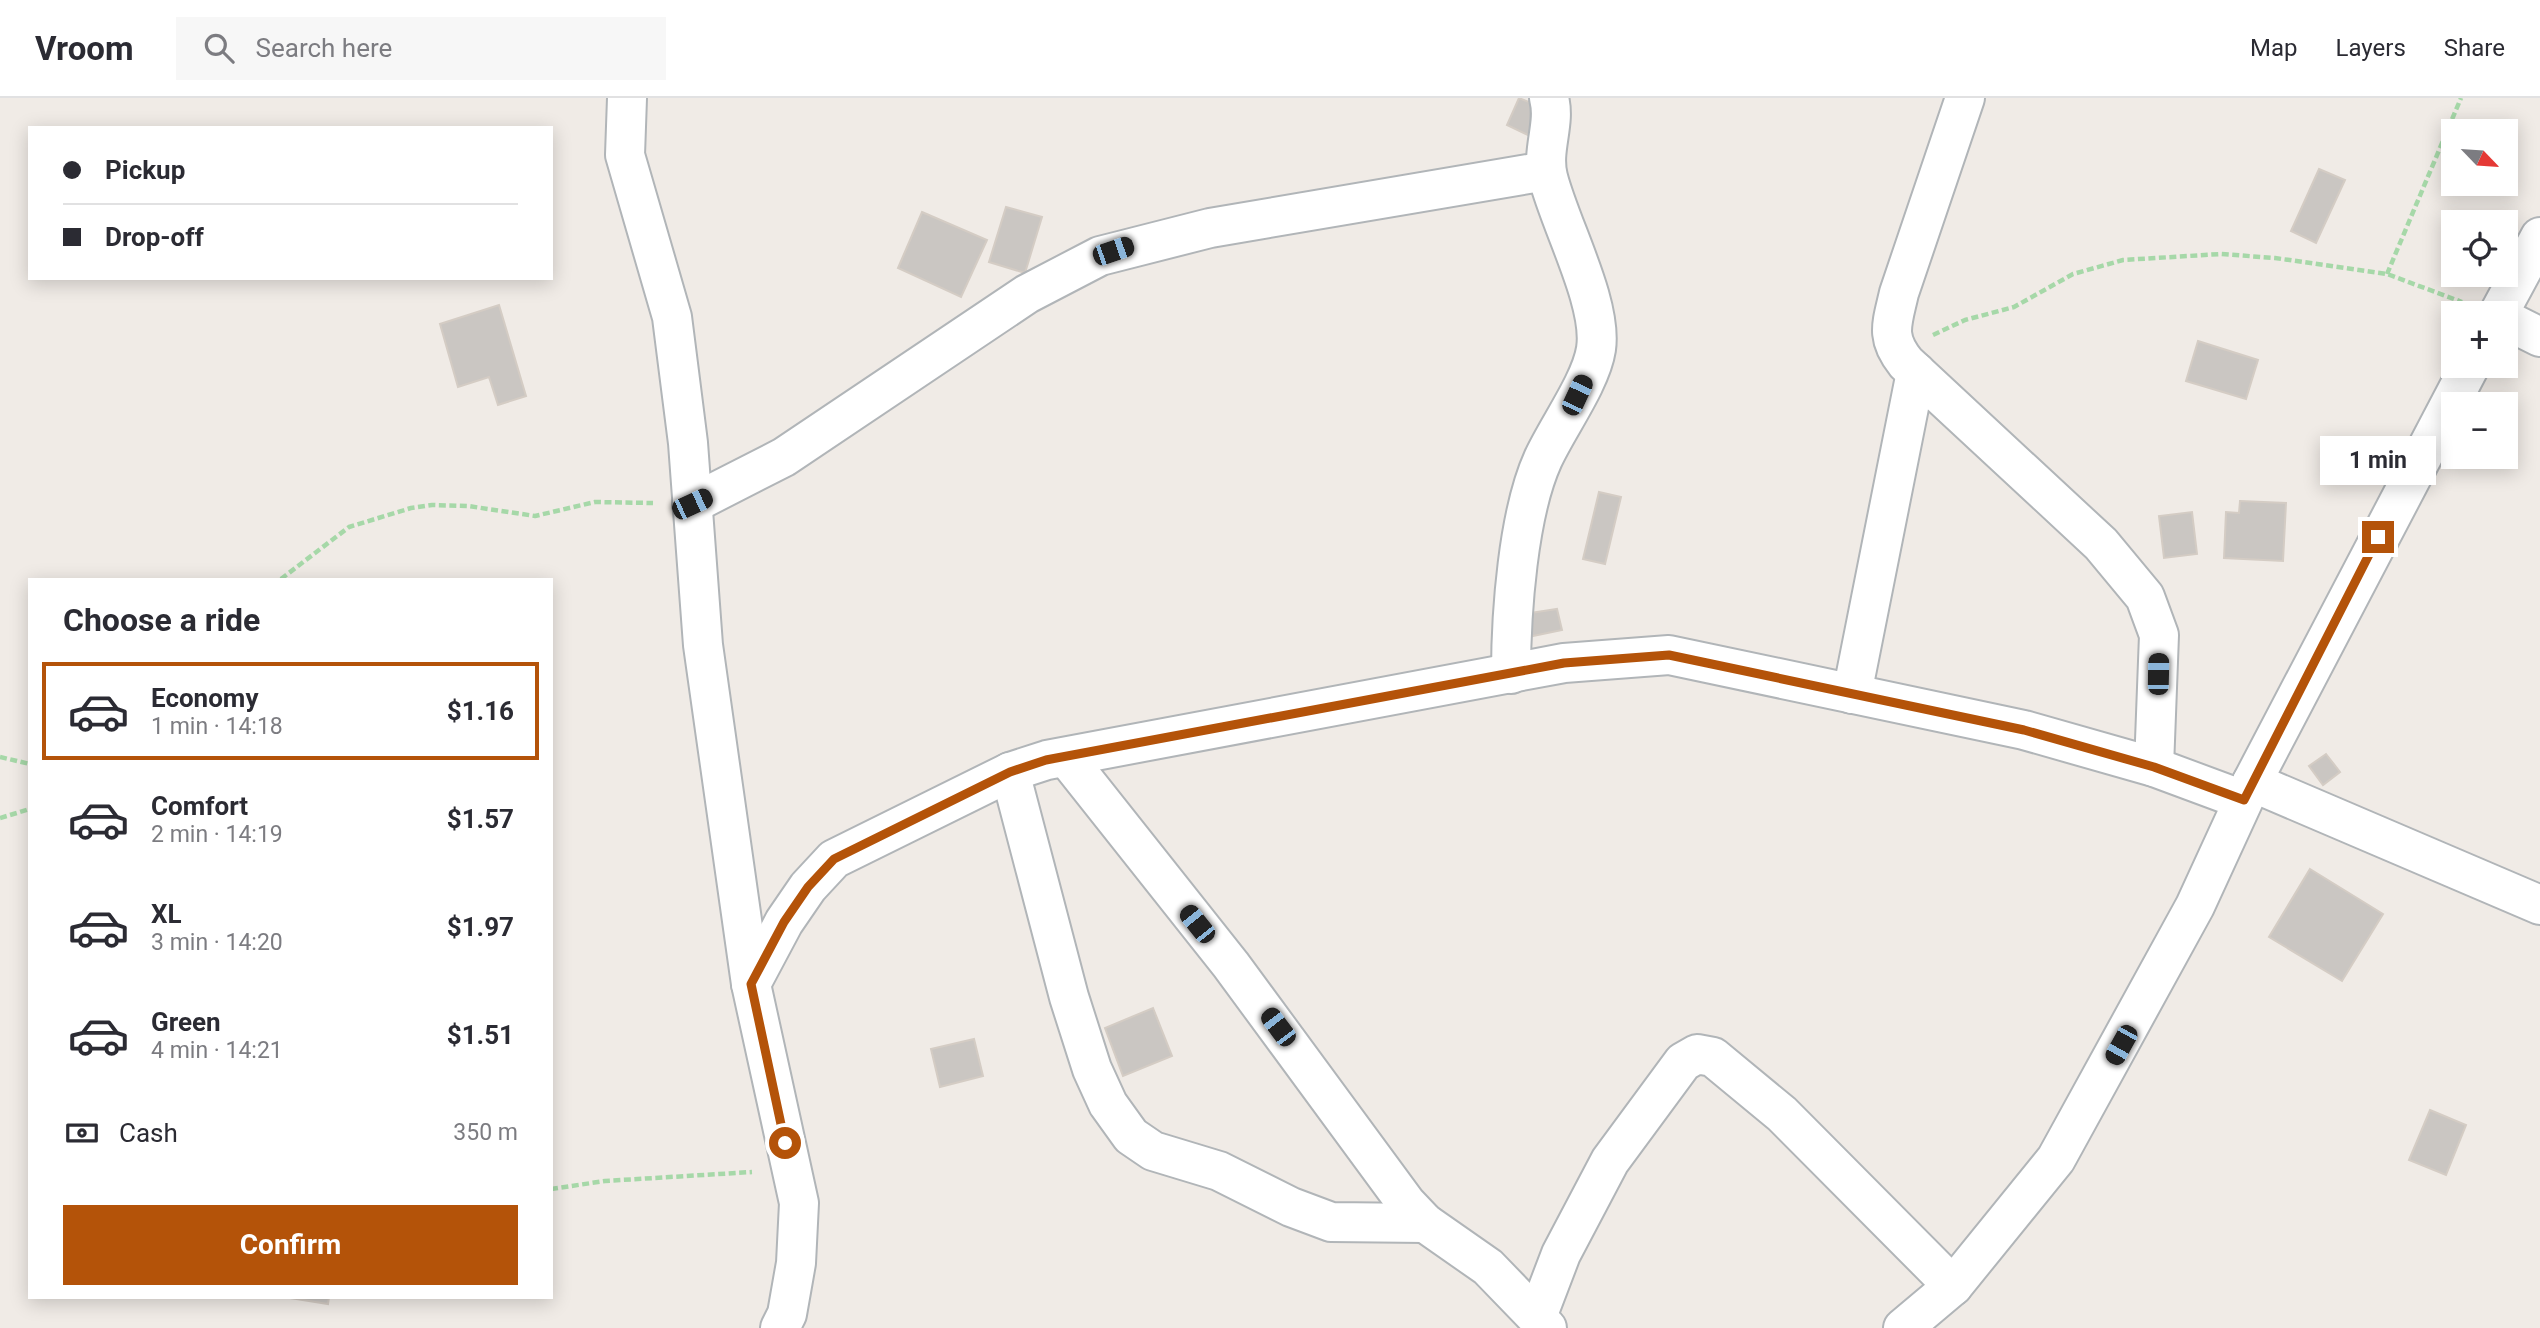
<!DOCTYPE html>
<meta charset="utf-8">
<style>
:root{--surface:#fff;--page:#f7f7f7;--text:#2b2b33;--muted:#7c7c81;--line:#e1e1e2;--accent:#b45309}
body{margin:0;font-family:Roboto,sans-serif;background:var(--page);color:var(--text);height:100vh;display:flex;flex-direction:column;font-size:26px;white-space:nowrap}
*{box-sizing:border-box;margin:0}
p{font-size:23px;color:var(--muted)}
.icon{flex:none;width:38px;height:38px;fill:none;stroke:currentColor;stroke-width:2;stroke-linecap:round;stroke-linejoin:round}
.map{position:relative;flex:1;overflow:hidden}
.panel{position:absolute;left:28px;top:480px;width:525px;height:721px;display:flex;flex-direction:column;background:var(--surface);border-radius:0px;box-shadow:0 4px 18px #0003}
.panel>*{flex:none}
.hud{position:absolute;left:28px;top:28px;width:525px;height:154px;border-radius:0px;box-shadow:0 4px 18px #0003;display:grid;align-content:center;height:154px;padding:0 35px;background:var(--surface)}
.needle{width:46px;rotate:115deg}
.controls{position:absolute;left:2441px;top:21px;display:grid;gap:14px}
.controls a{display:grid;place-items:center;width:77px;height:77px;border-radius:0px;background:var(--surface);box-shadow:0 4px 18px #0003;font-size:35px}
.end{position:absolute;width:32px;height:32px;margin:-16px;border:9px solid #b45309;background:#fff;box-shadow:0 0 0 4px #fff}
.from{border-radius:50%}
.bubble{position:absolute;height:49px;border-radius:0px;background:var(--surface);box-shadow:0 4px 18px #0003;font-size:23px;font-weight:700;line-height:49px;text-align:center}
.car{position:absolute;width:21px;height:42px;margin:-21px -10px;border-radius:9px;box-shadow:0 0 5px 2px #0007;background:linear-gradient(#222 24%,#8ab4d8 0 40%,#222 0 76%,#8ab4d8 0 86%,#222 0)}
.hud b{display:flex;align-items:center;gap:24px;height:66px;font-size:26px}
.hud b+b{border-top:2px solid var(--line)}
.hud i{width:18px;height:18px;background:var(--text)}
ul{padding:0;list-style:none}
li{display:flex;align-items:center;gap:21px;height:98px;margin:0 14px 10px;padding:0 21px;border:4px solid transparent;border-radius:0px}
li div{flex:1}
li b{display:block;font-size:26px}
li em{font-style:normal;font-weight:700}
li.current{border-color:var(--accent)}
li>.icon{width:63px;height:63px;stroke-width:1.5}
h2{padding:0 35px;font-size:32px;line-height:84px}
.pay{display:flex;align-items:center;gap:18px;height:77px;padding:0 35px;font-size:26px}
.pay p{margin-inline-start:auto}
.primary-button{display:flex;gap:14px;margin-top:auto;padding:14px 35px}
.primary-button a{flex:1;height:80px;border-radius:0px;background:var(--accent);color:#fff;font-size:28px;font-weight:700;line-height:80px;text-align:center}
header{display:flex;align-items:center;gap:42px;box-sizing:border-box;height:98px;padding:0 35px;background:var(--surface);border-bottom:2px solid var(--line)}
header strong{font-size:33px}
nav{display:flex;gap:38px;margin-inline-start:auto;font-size:24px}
.search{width:490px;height:63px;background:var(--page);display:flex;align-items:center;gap:18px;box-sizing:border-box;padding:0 24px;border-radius:0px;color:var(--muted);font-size:26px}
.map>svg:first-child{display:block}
</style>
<header>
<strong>Vroom</strong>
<div class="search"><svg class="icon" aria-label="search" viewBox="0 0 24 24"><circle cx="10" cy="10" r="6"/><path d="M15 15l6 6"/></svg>Search here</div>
<nav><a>Map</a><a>Layers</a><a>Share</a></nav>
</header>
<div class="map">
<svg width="2540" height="1230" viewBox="0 0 2540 1230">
<rect width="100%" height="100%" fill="#f0ebe6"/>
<g fill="#cac6c2" stroke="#d4ccc4" stroke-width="2">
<polygon points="1519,0 1546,11 1532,39 1507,27"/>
<polygon points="2319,71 2345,82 2316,145 2291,133"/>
<polygon points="1006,109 1042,119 1025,175 989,164"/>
<polygon points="922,114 987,142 961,199 898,170"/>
<polygon points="499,207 526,298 498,307 489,279 458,289 440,226"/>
<polygon points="2198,243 2258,262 2246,301 2186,283"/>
<polygon points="1599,394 1621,399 1605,466 1583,461"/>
<polygon points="2240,403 2286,405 2283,463 2224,460 2226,414 2239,415"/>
<polygon points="2192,414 2197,456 2164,460 2159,418"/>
<polygon points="1557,511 1562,532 1528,539 1524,516"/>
<polygon points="2326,656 2340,674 2323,687 2309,668"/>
<polygon points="2310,771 2383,816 2342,883 2269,839"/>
<polygon points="1153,910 1172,958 1123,978 1105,930"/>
<polygon points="974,941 983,978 940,989 931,951"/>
<polygon points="2430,1012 2466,1027 2446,1077 2409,1062"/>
<polygon points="284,1199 329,1199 328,1206"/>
</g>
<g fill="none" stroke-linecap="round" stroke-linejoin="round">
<defs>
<g id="minor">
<polyline points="627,0 625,57 672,219 688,345 703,547 751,886 799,1105 796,1165 787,1216 780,1230"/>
<path d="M1965,0L1899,195C1892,226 1885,239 1906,265L2101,446L2145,499L2159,537L2154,669"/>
<polyline points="2499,215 2540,139"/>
<polyline points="2506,222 2540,239"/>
<polyline points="692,406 784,359 1027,196 1100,158 1210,130 1546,73"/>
<path d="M1511,576C1511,515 1518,416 1543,361C1557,330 1591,284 1596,251C1603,205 1560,127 1548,79C1541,52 1556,26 1549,0"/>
<polyline points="1852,596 1916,274"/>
<polyline points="1066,659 1231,867 1406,1105 1425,1125 1488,1169 1547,1230"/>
<polyline points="1010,674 1069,899 1092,971 1108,1006 1131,1038 1153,1053 1219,1073 1291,1109 1331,1124 1425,1125"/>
<polyline points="2252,684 2540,807"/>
<polyline points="751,886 784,824 808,789 834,761 1010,674 1047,662 1564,565 1669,557 2024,632 2154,669 2243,702"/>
<polyline points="1537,1219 1561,1156 1610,1063 1683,964 1697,956 1713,959 1782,1016 1953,1188"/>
<polyline points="1903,1230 1953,1188 2056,1061 2195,808 2252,684 2470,268"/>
</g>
</defs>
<use href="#minor" stroke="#b1b5b8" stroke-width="42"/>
<g stroke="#a6d8a8" stroke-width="4.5" stroke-dasharray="7 3.5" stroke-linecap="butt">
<polyline points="2387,176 2461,0"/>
<polyline points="1933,237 1965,222 2014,209 2073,176 2123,162 2221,156 2275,160 2387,176 2462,204"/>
<polyline points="281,481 349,429 411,410 432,407 468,408 535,418 595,404 653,405"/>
<polyline points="0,659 30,666"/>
<polyline points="0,720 30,711"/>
<polyline points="551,1091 605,1083 752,1074"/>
</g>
<use href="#minor" stroke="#fff" stroke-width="38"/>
</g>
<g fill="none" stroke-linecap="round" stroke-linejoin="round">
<polyline stroke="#b45309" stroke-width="9" points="785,1045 751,886 784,824 808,789 834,761 1010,674 1046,662 1564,565 1669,557 2024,632 2154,669 2244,702 2378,439"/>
</g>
</svg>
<div class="controls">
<a><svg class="needle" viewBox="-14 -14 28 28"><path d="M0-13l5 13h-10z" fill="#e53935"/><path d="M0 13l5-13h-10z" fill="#7c7c81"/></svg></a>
<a><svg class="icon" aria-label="locate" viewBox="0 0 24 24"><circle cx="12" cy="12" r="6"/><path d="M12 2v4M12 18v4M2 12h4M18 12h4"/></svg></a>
<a>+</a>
<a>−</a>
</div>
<i class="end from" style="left:785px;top:1045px"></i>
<i class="end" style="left:2378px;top:439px"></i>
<div class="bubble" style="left:2320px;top:338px;width:116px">1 min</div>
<i class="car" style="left:1113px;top:153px;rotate:71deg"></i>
<i class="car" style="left:1577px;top:297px;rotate:25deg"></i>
<i class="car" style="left:692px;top:406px;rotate:65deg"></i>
<i class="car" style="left:2158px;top:576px;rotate:1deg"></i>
<i class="car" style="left:1197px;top:826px;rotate:321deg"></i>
<i class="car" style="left:1278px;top:929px;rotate:323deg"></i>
<i class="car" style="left:2121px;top:947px;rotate:209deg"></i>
<div class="hud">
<b><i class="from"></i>Pickup</b>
<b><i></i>Drop-off</b>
</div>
<section class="panel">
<h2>Choose a ride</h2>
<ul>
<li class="current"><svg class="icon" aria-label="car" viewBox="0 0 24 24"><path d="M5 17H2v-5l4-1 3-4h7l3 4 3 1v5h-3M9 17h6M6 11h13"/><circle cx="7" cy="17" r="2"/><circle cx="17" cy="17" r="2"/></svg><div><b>Economy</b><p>1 min · 14:18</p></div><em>$1.16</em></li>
<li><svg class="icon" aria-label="car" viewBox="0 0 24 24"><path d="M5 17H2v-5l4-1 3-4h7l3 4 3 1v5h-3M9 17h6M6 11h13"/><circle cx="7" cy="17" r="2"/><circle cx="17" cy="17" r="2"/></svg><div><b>Comfort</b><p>2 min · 14:19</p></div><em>$1.57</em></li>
<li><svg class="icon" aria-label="car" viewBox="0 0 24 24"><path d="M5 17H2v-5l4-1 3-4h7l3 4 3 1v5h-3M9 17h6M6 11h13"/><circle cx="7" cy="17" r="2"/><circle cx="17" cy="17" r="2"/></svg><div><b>XL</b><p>3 min · 14:20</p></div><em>$1.97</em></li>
<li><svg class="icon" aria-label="car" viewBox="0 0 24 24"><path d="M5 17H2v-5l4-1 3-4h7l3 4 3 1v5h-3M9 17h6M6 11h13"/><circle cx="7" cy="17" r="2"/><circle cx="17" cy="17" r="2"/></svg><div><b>Green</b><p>4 min · 14:21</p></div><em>$1.51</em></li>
</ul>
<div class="pay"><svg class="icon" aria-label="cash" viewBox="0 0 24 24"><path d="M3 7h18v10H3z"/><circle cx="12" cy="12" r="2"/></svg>Cash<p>350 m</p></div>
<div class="primary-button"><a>Confirm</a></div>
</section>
</div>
